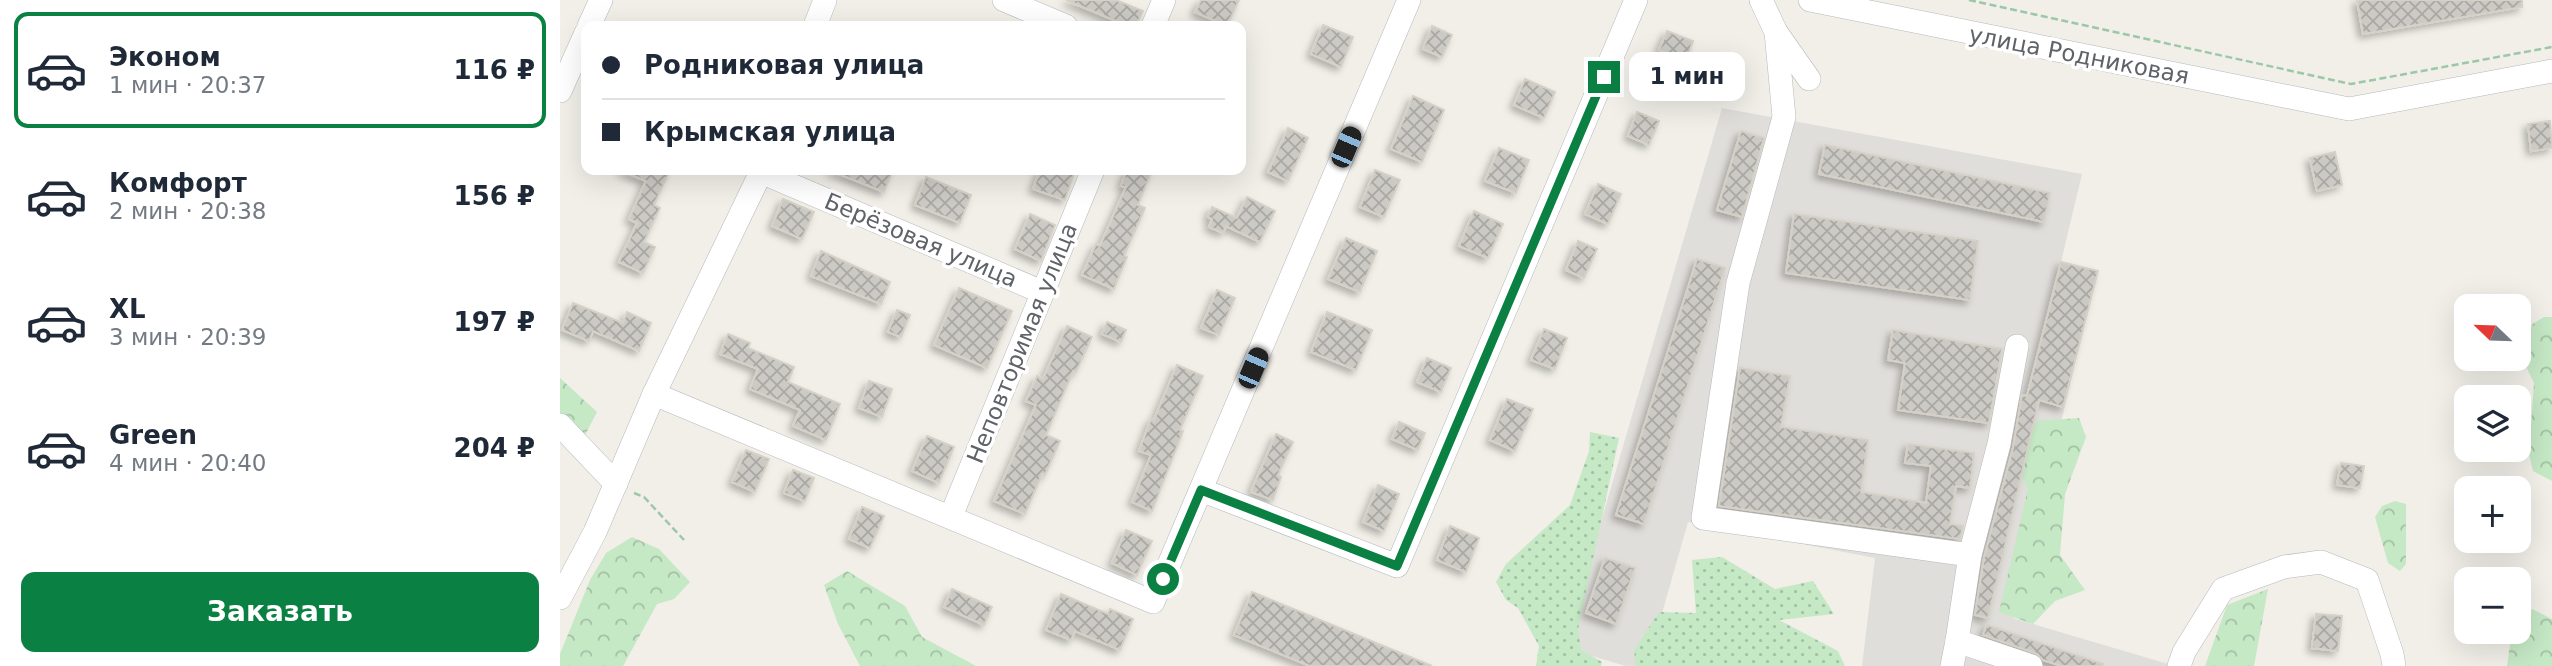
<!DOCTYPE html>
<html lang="ru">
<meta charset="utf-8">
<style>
:root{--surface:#fff;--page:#f2f2f3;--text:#1f2937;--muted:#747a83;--line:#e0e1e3;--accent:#0b8043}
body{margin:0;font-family:"DejaVu Sans",sans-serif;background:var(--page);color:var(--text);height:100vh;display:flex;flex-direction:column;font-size:26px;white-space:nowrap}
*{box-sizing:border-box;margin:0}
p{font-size:23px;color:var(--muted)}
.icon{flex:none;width:38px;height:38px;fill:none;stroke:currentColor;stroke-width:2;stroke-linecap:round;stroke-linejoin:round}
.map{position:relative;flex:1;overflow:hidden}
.sheet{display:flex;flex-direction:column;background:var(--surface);width:560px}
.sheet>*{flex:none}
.guide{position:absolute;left:21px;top:21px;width:665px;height:154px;border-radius:14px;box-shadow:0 7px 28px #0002;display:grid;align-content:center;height:154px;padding:0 21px;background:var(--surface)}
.needle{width:46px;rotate:293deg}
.tools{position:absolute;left:1894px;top:294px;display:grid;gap:14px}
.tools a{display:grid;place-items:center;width:77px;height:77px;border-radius:14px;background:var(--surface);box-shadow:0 7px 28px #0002;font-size:35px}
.end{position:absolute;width:32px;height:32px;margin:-16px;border:9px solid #0b8043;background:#fff;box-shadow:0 0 0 4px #fff}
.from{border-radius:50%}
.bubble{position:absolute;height:49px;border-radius:14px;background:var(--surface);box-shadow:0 7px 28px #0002;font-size:23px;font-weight:800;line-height:49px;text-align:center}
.car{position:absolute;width:21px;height:42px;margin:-21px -10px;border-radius:9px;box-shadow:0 0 5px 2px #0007;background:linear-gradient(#222 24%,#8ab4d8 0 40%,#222 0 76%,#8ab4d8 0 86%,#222 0)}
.guide b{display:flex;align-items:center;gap:24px;height:66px;font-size:26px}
.guide b+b{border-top:2px solid var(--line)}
.guide i{width:18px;height:18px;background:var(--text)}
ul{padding:12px 0 0;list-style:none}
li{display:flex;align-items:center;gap:21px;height:116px;margin:0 14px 10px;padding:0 7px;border:4px solid transparent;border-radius:14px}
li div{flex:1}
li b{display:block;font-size:26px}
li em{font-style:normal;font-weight:800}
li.on{border-color:var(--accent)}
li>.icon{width:63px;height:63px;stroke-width:1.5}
.action{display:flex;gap:14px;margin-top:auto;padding:14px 21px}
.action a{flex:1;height:80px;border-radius:14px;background:var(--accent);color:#fff;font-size:28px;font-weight:800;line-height:80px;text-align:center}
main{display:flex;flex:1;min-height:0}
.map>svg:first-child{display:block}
</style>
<main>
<section class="sheet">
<ul>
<li class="on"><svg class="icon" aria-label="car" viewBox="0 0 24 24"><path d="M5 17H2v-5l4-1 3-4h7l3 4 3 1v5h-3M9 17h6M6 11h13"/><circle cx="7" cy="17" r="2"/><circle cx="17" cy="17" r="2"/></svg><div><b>Эконом</b><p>1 мин · 20:37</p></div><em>116 ₽</em></li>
<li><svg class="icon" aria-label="car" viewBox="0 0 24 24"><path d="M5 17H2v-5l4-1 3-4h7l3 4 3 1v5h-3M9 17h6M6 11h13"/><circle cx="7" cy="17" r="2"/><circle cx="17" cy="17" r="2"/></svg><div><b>Комфорт</b><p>2 мин · 20:38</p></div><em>156 ₽</em></li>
<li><svg class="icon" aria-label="car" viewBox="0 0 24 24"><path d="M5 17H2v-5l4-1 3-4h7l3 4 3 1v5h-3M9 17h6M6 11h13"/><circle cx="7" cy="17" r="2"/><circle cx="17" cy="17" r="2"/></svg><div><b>XL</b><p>3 мин · 20:39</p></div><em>197 ₽</em></li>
<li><svg class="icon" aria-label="car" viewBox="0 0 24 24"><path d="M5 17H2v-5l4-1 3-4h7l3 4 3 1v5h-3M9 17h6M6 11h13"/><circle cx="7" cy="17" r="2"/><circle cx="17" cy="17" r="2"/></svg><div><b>Green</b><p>4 мин · 20:40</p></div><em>204 ₽</em></li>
</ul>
<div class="action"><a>Заказать</a></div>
</section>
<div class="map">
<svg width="1992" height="666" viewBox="0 0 1992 666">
<defs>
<pattern id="grass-dots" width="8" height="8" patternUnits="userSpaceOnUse" patternTransform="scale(1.75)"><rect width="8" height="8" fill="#c5e8c5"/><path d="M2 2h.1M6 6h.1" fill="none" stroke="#a3c0a4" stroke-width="1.8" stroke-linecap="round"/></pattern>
<pattern id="forest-crowns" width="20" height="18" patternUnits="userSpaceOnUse" patternTransform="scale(1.75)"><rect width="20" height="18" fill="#c5e8c5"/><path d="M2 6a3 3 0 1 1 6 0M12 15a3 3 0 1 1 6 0" fill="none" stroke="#a3c0a4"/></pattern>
<pattern id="building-cross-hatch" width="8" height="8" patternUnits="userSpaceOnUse" patternTransform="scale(1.75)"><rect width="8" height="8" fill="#cccac5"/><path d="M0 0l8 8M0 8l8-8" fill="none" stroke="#a9a8a4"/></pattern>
<filter id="shadow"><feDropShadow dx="-4" dy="4" stdDeviation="3.5" flood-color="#0004"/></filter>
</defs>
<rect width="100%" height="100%" fill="#f1efe8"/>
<polygon fill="#e0deda" points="1162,108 1522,174 1501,262 1538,271 1453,618 1615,666 1302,666 1315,558 1128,522 1087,666 1066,666 1004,648"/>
<g fill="url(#grass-dots)">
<polygon points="1030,432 1059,438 1018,629 1021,650 1042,662 1041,666 976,666 979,646 958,608 946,600 936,582 946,564 1010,505 1029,451"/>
<polygon points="1162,557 1215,589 1253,581 1274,614 1219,620 1278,651 1285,666 1076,666 1074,650 1099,612 1136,613 1132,560"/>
</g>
<g fill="url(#forest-crowns)">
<polygon points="1984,317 1992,317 1992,481 1973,471 1969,454 1974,383 1959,352 1958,333"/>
<polygon points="0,378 37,412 19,447 0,433"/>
<polygon points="1519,418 1526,437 1505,494 1500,555 1525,590 1495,601 1473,624 1439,612 1468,489 1454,457 1477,421"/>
<polygon points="1835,501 1846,504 1846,564 1840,571 1828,563 1815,517 1822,506"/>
<polygon points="72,537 99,549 130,582 114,599 97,604 63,666 0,666 0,654 30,580 46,553"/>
<polygon points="287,571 345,606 362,637 416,666 300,666 278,624 264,585"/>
<polygon points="1708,589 1694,666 1645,666 1667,605"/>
<polygon points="1972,609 1992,619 1992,666 1947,666 1951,637 1955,632 1958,632 1958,627"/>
</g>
<g fill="url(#building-cross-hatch)" stroke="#d6d1c6" stroke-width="2" filter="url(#shadow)">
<polygon points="506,0 556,0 583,11 576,26 559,26 561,23"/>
<polygon points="641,0 679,0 667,26 635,12"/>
<polygon points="1797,0 1962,0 1962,7 1803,34"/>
<polygon points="763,25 793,37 781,67 751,54"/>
<polygon points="872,26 892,35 882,57 863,49"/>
<polygon points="1107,31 1133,41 1126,60 1099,50"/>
<polygon points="965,79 995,92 984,118 954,105"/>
<polygon points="853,96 884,110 862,162 831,149"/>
<polygon points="1077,112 1099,121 1089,145 1068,136"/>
<polygon points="1990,121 1992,148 1971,151 1968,124"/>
<polygon points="728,128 748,138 728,181 708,172"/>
<polygon points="1181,131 1204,138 1182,217 1157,210"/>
<polygon points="1265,145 1490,193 1484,222 1259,174"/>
<polygon points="939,148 969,160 956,193 925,181"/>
<polygon points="1775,152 1782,185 1757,191 1750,158"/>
<polygon points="60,170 110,170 94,205 100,208 84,242 95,247 83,273 59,262 77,223 69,219 86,181"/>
<polygon points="269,170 333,170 324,192"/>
<polygon points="480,170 515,170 505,200 473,189"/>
<polygon points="567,170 592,170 578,205 585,208 564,256 567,257 554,289 522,275 536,244 540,246 566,187 561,186"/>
<polygon points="815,170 840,180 824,217 800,207"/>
<polygon points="366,177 411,195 400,223 355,205"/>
<polygon points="1038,184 1061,194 1048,224 1025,214"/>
<polygon points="687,197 715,211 700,242 666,226 663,233 649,227 652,219 648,217 652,207 677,218"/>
<polygon points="223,199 254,212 242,239 212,226"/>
<polygon points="914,211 943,224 928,258 899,246"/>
<polygon points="470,214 495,225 481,261 455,249"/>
<polygon points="1234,214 1418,241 1410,300 1226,273"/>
<polygon points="786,238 817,251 800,292 768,279"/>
<polygon points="1018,241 1037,249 1024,278 1006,270"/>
<polygon points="261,251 330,282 321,304 251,276"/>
<polygon points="1137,259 1165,268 1084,524 1056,515"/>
<polygon points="1501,262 1538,271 1503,407 1479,400 1428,618 1415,615 1424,558 1453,448 1462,395 1467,396"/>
<polygon points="399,288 452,311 427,368 374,345"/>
<polygon points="657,290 675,298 659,335 641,328"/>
<polygon points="13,303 63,323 67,312 91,323 79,351 33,331 29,341 2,330"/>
<polygon points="337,310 350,315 341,337 328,332"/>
<polygon points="767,312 812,330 796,370 751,352"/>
<polygon points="547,322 566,330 561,342 542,334"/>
<polygon points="507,326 532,337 516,372 513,371 486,435 500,441 485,475 482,474 465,514 434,501 476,405 466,401 477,376 483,379"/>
<polygon points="984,329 1007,338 995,369 971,360"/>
<polygon points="1333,330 1442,349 1429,423 1338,410 1345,363 1328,360"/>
<polygon points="168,334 190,343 188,348 234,367 228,382 280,404 266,440 233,426 240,410 190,389 198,369 160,354"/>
<polygon points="867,358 891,368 881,392 857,382"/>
<polygon points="617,365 643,376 620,430 623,431 592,511 572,502 591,455 579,451 591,419 594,420"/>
<polygon points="1180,368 1230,376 1221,427 1308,440 1301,492 1366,503 1371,466 1345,463 1348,444 1414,453 1410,488 1396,486 1390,524 1403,526 1400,539 1159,506"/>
<polygon points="309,381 332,389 322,417 299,408"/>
<polygon points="947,399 973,409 955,451 930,440"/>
<polygon points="839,422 865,433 858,450 832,439"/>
<polygon points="716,434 733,442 718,475 721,477 713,500 691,492"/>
<polygon points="367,436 394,447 379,483 352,471"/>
<polygon points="186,450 209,459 195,492 172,482"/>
<polygon points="1781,463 1804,466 1800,488 1777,485"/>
<polygon points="233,470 254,478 245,501 224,493"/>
<polygon points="818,485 839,494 824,531 803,522"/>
<polygon points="302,507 324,516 310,548 289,539"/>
<polygon points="890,526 919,538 906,572 877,560"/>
<polygon points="566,530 592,541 577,575 552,563"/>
<polygon points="1045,558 1075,568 1056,624 1026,613"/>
<polygon points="392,589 432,607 424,625 384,607"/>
<polygon points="692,592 872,666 750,666 674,635"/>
<polygon points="501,594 548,614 550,609 573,619 560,650 515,631 511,640 486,630"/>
<polygon points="1756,614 1782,616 1778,651 1752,648"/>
<polygon points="1427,625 1543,664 1542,666 1501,666 1483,660 1475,653 1423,635"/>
</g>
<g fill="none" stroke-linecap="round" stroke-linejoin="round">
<defs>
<g id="minor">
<polyline points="444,0 506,26"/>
<polyline points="1201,0 1216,32 1249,79"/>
<polyline points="1250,0 1789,109 1992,71"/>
<polyline points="29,26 41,0"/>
<polyline points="255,26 265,0"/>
<polyline points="593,26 604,0"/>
<polyline points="1216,32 1224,117 1178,283 1143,518 1410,555"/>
<polyline points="0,91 26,33"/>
<polyline points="201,172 482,292"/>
<polyline points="1457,346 1439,444 1410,555 1397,641 1471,666"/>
<polyline points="94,394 593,602 849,0"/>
<polyline points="0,425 56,484"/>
<polyline points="641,490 837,566 1076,0"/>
<polyline points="391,516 533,170"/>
<polyline points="0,598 35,532 94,394 202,170"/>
<polyline points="1392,666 1397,641"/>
<polyline points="1619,666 1624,652 1663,589 1724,567 1761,562 1807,580 1832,654 1834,666"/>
</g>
</defs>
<use href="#minor" stroke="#b5b8bc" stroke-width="24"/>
<g stroke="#9cc7a9" stroke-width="2.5" stroke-dasharray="7 3.5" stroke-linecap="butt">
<polyline points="1409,0 1791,84 1992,47"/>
<polyline points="74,493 84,497 124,540"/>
</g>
<use href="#minor" stroke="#fff" stroke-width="23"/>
</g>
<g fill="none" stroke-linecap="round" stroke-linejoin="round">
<polyline stroke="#0b8043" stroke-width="9" points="603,579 641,490 837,566 1044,77"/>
</g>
<g text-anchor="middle" stroke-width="7" stroke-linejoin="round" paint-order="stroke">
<g font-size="23" fill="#5f6368" stroke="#fff">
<text transform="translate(1519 55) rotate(11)" y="8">улица Родниковая</text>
<text transform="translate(361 240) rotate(23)" y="8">Берёзовая улица</text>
<text transform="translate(462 343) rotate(-68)" y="8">Неповторимая улица</text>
</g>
</g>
</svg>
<div class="tools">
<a><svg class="needle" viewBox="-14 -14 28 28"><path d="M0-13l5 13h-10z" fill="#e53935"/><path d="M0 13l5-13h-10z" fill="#747a83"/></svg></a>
<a><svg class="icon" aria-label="layers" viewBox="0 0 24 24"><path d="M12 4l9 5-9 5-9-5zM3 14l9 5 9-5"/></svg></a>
<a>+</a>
<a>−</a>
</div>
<i class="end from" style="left:603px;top:579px"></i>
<i class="end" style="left:1044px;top:77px"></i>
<div class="bubble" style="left:1069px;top:52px;width:116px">1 мин</div>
<i class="car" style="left:786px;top:147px;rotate:23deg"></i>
<i class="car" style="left:693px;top:368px;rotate:23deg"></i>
<div class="guide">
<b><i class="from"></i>Родниковая улица</b>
<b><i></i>Крымская улица</b>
</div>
</div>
</main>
